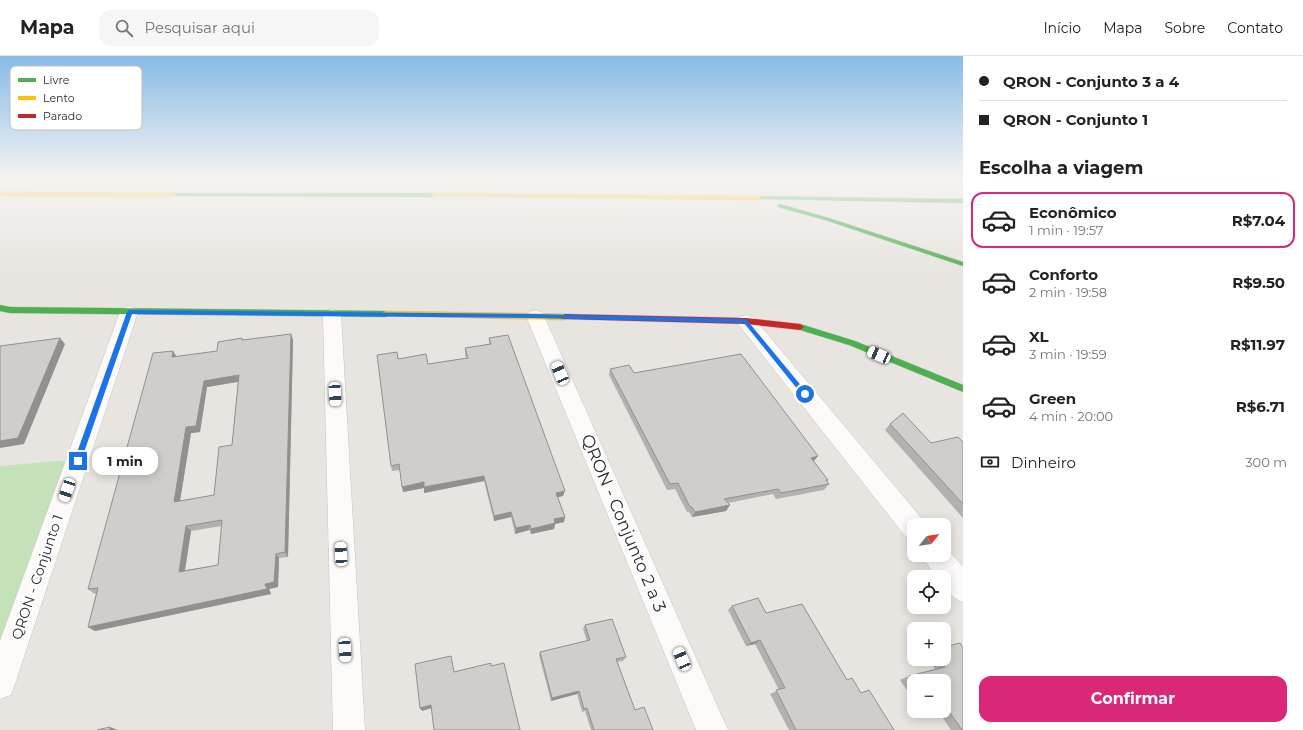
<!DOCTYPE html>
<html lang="pt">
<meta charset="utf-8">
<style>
:root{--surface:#fff;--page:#f6f6f6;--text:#222;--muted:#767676;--line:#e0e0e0;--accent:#db2777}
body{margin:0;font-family:Montserrat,sans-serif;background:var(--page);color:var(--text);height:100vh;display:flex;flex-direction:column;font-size:15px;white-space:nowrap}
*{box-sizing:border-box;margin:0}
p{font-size:13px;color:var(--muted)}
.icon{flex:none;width:22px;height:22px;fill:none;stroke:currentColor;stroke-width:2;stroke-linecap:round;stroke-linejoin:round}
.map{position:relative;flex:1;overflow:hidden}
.side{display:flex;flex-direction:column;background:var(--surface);width:340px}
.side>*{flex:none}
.hud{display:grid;align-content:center;height:88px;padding:0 16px;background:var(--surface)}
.needle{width:26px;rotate:60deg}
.tools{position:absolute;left:907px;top:462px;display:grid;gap:8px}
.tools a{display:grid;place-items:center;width:44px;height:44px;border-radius:8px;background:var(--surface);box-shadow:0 2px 10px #0003;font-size:20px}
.end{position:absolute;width:18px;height:18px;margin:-9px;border:5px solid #1a73e8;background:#fff;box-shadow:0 0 0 2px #fff}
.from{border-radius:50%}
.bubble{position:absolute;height:28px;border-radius:12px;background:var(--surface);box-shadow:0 2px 10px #0003;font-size:13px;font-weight:700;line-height:28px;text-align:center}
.car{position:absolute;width:12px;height:24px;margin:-12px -6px;border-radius:5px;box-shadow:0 0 3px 1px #0007;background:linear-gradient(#fff 24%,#345 0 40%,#fff 0 76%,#345 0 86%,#fff 0)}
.hud b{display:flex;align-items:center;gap:14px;height:38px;font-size:15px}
.hud b+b{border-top:1px solid var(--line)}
.hud i{width:10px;height:10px;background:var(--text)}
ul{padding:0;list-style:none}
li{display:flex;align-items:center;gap:12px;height:56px;margin:0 8px 6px;padding:0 8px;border:2px solid transparent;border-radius:12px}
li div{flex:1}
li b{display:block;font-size:15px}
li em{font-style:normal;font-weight:700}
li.current{border-color:var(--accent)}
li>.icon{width:36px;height:36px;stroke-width:1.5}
h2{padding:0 16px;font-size:18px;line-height:48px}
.pay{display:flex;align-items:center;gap:10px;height:44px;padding:0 16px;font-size:15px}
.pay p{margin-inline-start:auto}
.button{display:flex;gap:8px;margin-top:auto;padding:8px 16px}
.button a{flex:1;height:46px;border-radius:12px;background:var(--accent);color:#fff;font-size:16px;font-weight:700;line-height:46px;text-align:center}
header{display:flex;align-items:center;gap:24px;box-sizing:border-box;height:56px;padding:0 20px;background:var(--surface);border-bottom:1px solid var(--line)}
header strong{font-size:19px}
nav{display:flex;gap:22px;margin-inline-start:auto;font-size:14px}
.search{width:280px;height:36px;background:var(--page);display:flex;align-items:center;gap:10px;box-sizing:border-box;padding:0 14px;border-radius:12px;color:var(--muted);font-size:15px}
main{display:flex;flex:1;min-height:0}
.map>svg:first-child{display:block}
</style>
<header>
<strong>Mapa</strong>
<div class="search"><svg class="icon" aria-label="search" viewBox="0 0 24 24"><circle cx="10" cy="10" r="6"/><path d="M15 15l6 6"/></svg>Pesquisar aqui</div>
<nav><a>Início</a><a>Mapa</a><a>Sobre</a><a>Contato</a></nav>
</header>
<main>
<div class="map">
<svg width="963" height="674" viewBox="0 0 963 674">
<rect width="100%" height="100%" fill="#e8e5e0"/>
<polygon fill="#c5e1ba" points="70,404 0,615 0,410"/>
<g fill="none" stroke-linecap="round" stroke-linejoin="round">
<defs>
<g id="street">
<polygon points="129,250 135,252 138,256 15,628 11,639 0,643 0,585 120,256 123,252"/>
<polygon points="332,253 338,255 341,259 365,674 333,674 323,259 326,255"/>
<polygon points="535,254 541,256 544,260 728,674 696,674 526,260 529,256"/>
<polygon points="746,259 753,261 923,464 925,469 914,469 914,484 905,480 739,269 737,265 739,261"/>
<path d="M944,489L963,511V546C951,541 944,534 944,521H937L927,508L923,499H944Z"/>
</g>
<g id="fast">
<polygon points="173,137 433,137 436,139 433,141 171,140 170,139"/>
<polygon points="759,140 963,143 963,147 757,143 757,141"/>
<polygon points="780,148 829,162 963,206 963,210 825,164 778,151 777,150"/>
<polygon points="0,249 10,251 386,255 390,258 386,261 10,257 0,255"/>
<polygon points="800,268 855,285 963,329 963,336 849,289 797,273 796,271"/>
</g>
<g id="slow">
<polygon points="0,136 173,137 176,139 173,141 0,140"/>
<polygon points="433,137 759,140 762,142 759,144 431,140 431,138"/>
<polygon points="386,255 565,258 569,261 565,264 383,260 382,258 383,256"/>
</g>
<polygon id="jam" points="565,258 746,262 800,268 804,271 800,274 746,268 562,263 561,261"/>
</defs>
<use href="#street" stroke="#c5c4c5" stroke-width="1"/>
<use href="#fast" stroke="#c5c4c5" stroke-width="1"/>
<use href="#slow" stroke="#c5c4c5" stroke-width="1"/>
<use href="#jam" stroke="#c5c4c5" stroke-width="1"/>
<use href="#street" fill="#fcfbfa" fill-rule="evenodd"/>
<use href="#fast" fill="#4caf50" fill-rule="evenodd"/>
<use href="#slow" fill="#ffc107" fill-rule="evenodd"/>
<use href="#jam" fill="#c62828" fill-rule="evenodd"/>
</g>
<g fill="#b3b1af" fill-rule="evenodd">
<path d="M291,278L293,284L288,501L279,502L278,531L269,533L271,538L95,575L88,571L96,538H95L88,533L217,295L243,284ZM238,326L232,389L214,439L180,445L191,377L200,376L207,331ZM222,470L218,509L185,514L191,475Z"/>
<polygon points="489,282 563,440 558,441 565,461 564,466 555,468 554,473 531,478 529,474 515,478 511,461 494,465 484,425 424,437 424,432 403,436 400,414 392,415 391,410 398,303 428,308 466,302 465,299 465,292 489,288"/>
<polygon points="610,313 634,317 814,405 828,424 827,425 829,428 824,434 776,443 773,438 728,447 726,455 692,461 689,456 687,456 675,433 667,434 609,319"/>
<polygon points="890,368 931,387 963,386 963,462 885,374"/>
<polygon points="732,550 766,557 847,624 861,637 894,674 789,674 770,638 779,634 755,588 746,590 728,554"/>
<polygon points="585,569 626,601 623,605 617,606 635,654 653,674 591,674 585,655 582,656 577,638 551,645 539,599 540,596 587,585 583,573"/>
<polygon points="928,603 944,603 963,674 951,674 938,655 944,655 944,625 914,625 914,644 900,624 909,620 936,614"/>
</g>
<g fill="#92908e">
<polygon points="291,278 293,284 288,501 285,496"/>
<polygon points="60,282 65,288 24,388 0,392 0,385"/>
<polygon points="173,295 177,301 172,301"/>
<polygon points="239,319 242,325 207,331 200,376 191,377 179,451 174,446 186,371 204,325"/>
<polygon points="818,400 813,406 811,402"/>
<polygon points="484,420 484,425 424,437 424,432 403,436 402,431 424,426"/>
<polygon points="565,435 563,440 555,442 556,437"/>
<polygon points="730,449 726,455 692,461 695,456"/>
<polygon points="511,456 511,461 494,465 494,460"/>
<polygon points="565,461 564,466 555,468 554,473 531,478 531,473 554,463"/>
<polygon points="530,469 529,474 515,478 516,472"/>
<polygon points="186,470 191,475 184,520 179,516"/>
<polygon points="276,498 279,502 278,531 269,533 271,538 95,575 88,571 265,528"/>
<polygon points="760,584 755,588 746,590 751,587"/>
<polygon points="579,635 577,638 551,645 552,642"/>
<polygon points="431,649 432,652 422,655 420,652"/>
<polygon points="110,671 118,674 110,674"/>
</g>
<g fill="#d0cecb" stroke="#92908e" fill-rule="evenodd">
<path d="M291,278L285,496L276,498L274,526L265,528L267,533L88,571L98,532L88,533L153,297L173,295L172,301L217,295L218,286L242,282V284ZM239,319L232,389L219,391L214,439L174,446L186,371L196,370L204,325ZM222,464L218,509L179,516L186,470Z"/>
<polygon points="508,279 565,435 556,437 565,461 554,463 555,467 531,473 530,469 516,472 511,456 494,460 484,420 424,431 424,426 402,431 399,408 391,410 377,299 397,296 398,303 426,298 428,308 468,302 465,292 491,288 489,282"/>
<polygon points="60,282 18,382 0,385 0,290"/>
<polygon points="741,298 818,400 811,402 828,424 826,424 829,428 781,437 778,433 724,443 730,449 695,456 692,451 690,451 678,427 670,428 610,313 629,309 634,317"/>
<polygon points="903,357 931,387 958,381 963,386 963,448 890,368"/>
<polygon points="758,542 766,557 802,548 847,624 852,622 861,637 869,634 894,674 796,674 776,634 785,632 760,584 751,587 732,550"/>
<polygon points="612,563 626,601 616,603 635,654 644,651 653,674 594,674 587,652 584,653 579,635 552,642 540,596 590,584 585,569"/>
<polygon points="960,587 963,592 963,674 962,674 944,648 944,625 914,625 914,629 909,620 945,611 939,603 944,603 944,591"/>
<polygon points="451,600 454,616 491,607 491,610 504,607 520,674 434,674 431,649 420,652 415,608"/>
<polygon points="110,671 110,674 97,674"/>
</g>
<linearGradient id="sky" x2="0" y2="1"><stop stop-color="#87bbe7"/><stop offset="0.56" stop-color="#f5f3f1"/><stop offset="1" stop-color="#f5f3f1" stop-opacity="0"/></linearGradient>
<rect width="963" height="218" fill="url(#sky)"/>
<polygon fill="#1a73e8" points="129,254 535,258 746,263 808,338 807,340 803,340 744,267 535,262 132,258 81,405 78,408 74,405 127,256"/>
<g text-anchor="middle" stroke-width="4" stroke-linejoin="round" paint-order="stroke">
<g font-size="14" fill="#292929" stroke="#fff">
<text transform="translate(37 521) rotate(-71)" y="5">QRON - Conjunto 1</text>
</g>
<g font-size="17" fill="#292929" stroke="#fff">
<text transform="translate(624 467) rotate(67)" y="6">QRON - Conjunto 2 a 3</text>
</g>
</g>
<rect x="10" y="10" width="132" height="64" rx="6" fill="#fff" stroke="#bfbfbf" stroke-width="1"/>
<rect x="18" y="22" width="18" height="4" fill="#4caf50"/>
<rect x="18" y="40" width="18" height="4" fill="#ffc107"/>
<rect x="18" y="58" width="18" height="4" fill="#c62828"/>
<g font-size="11" fill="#292929">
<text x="43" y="28">Livre</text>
<text x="43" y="46">Lento</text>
<text x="43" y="64">Parado</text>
</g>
</svg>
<div class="tools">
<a><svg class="needle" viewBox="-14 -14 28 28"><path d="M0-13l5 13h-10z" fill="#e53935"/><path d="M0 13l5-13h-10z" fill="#767676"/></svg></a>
<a><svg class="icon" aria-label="locate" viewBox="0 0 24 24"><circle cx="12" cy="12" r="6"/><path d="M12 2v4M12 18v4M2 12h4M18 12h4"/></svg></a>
<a>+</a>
<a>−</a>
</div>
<i class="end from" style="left:805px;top:338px"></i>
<i class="end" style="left:78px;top:405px"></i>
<div class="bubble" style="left:92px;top:391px;width:66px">1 min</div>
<i class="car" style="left:879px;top:299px;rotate:293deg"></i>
<i class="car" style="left:560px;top:317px;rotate:337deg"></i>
<i class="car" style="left:335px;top:338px;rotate:177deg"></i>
<i class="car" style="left:67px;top:434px;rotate:199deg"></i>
<i class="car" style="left:341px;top:498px;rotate:357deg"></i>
<i class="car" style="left:345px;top:594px;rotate:177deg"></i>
<i class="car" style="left:682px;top:603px;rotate:337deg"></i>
</div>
<section class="side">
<div class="hud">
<b><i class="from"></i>QRON - Conjunto 3 a 4</b>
<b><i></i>QRON - Conjunto 1</b>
</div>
<h2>Escolha a viagem</h2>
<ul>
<li class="current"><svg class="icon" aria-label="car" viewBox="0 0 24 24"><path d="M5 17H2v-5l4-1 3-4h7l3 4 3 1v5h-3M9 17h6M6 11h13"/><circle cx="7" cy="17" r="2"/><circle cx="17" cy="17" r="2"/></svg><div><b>Econômico</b><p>1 min · 19:57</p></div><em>R$7.04</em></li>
<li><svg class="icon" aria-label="car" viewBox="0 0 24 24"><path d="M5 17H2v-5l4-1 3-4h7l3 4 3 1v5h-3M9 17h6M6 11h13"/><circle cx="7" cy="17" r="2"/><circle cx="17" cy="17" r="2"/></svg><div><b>Conforto</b><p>2 min · 19:58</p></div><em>R$9.50</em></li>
<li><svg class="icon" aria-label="car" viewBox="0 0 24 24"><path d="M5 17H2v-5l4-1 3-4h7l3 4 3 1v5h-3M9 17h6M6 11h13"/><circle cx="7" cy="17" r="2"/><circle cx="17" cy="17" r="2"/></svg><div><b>XL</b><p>3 min · 19:59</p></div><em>R$11.97</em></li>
<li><svg class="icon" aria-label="car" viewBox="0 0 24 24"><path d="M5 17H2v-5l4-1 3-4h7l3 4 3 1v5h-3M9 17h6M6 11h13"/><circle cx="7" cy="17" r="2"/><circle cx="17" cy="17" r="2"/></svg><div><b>Green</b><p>4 min · 20:00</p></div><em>R$6.71</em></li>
</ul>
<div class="pay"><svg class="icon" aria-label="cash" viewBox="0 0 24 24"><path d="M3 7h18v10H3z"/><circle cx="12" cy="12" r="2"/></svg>Dinheiro<p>300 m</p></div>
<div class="button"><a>Confirmar</a></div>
</section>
</main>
